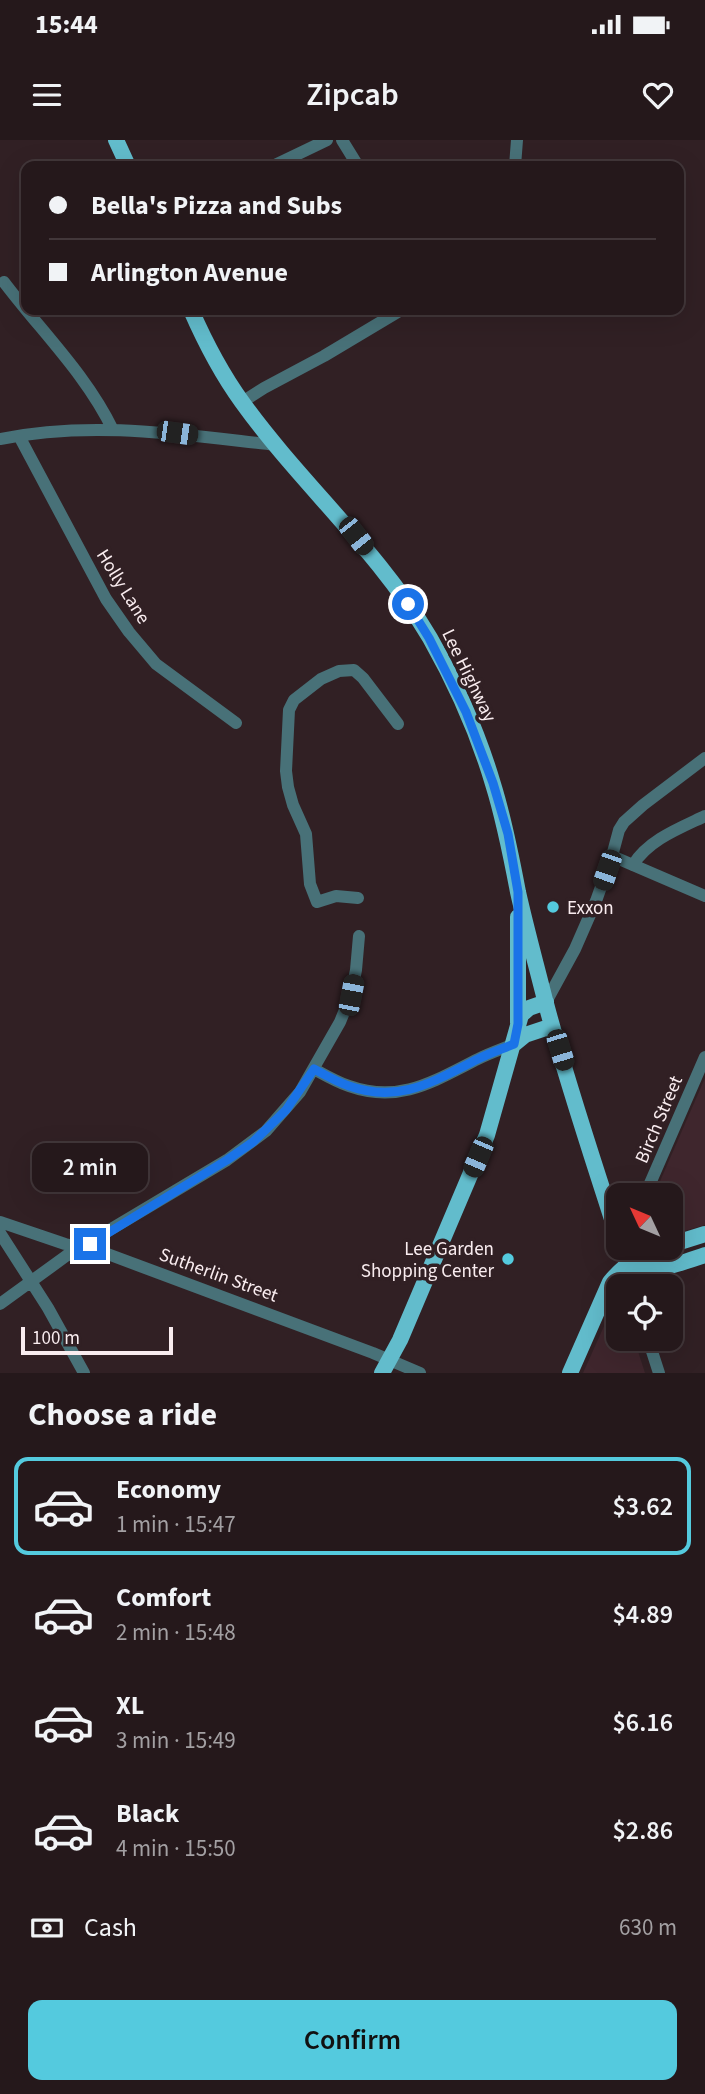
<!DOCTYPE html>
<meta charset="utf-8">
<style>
body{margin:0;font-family:"Source Sans 3",sans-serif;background:#2d2124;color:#f1f3f6;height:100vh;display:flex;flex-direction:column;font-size:26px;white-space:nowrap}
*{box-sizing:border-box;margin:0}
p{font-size:23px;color:#a3a0a3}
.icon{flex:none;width:38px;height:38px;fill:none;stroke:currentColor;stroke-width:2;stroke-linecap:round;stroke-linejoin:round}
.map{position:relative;height:1233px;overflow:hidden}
.details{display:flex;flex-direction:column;background:#25181b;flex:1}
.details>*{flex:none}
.guide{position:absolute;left:21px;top:21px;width:663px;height:154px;border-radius:14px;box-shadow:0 7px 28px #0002,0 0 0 2px #42373a;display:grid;align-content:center;height:154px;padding:0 28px;background:#25181b}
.needle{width:46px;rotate:314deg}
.fabs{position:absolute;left:606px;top:1043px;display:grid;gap:14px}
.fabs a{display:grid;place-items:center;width:77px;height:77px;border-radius:14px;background:#25181b;box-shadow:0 7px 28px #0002,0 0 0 2px #42373a;font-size:35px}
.scale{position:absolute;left:21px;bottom:18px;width:152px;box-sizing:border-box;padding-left:7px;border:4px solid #f9ecef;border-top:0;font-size:19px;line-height:24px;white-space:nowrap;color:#f9ecef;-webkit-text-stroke:5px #312024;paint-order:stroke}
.end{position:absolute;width:32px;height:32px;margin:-16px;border:9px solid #1a73e8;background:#fff;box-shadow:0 0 0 4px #fff}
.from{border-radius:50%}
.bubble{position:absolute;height:49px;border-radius:14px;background:#25181b;box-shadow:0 7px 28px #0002,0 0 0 2px #42373a;font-size:23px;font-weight:600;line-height:49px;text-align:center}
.car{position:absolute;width:21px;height:42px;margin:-21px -10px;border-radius:9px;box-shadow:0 0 5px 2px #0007;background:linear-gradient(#222 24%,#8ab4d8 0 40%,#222 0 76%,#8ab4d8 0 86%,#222 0)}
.guide b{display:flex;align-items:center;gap:24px;height:66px;font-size:26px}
.guide b+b{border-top:2px solid #42373a}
.guide i{width:18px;height:18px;background:#f1f3f6}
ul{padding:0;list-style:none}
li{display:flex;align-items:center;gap:21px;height:98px;margin:0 14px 10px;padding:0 14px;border:4px solid transparent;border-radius:14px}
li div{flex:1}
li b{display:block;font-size:26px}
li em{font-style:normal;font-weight:600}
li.selected{border-color:#54cade}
li>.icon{width:63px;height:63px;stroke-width:1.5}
h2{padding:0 28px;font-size:32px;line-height:84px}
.pay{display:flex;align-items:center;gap:18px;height:77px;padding:0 28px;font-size:26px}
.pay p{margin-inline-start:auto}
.cta{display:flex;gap:14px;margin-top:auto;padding:14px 28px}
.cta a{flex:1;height:80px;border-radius:14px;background:#54cade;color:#111;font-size:28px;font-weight:600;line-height:80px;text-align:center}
.status{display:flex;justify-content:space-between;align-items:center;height:49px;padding:0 35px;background:#25181b;direction:ltr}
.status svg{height:19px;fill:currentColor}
header{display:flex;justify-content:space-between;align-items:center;height:91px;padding:0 28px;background:#25181b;font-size:32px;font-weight:600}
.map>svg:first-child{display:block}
</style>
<div class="status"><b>15:44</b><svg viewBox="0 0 49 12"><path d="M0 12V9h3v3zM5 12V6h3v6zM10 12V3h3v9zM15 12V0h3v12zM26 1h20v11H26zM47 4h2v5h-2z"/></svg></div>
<header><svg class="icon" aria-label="menu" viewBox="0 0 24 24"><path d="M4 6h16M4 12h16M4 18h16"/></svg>Zipcab<svg class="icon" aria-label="heart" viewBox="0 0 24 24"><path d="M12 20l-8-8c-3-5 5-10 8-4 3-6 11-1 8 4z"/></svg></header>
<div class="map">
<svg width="705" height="1233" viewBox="0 0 705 1233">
<rect width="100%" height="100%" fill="#312024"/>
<path fill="#3f262d" d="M705,938V1085L670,1095V1055H654Z
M618,1155V1199H634L645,1233H583Z"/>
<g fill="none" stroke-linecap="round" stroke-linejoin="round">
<path stroke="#487178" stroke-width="12" d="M342,0L358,26
M273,26L327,0
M515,26L517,0
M4,142C41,191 86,234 113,290
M242,262L264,248L324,216L401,170
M19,296L106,459L129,492L156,524L236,583
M0,299C92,280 184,295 276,305
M612,716L705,756
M633,725C648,700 680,688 705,676
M358,758L336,756L317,762L310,744L306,694L293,665L288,647L286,631L289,570L294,560L321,539L339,531L354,530L363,538L398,584
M546,862L575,809L596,761L612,716L619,690L624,682L643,665L705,618
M314,929C325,935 337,942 349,946C400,964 434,941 478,919C490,913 502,909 514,904
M645,1055L705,917
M0,1082L65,1104L105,1113L373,1213L420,1233
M0,1093L48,1168L84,1233
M626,1108V1126L632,1146
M0,1164L66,1116L227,1020L266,991L300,952L340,882L351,855L356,830L359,796
M648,1199L659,1233"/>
<path stroke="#62bccc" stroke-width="16" d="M116,0L128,26
M191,170C205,202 221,233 242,262C301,344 378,410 430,498C456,544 478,593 493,644C504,679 511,715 518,752C526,788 536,824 545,860C566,940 593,1019 618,1098
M518,883V777
M514,904L525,895L552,886
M670,1105L705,1094
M626,1126C662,1131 672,1126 705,1115
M382,1233L400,1200L487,995L521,875L529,868L546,862
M570,1233L610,1142C624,1125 641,1114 661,1108"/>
</g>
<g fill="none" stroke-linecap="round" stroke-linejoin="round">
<path stroke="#1a73e8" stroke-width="9" d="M90,1104L227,1020L253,1002L286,970L314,929C325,935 337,942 349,946C400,964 434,941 478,919C490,913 502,909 514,904L518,884V752L508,694L493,643L466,572L429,498L408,464"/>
</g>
<g fill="#54cade" stroke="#312024" stroke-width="2.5">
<circle cx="553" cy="767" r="7"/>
<circle cx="508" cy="1119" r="7"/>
</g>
<g text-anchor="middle" stroke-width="7" stroke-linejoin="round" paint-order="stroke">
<g font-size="19" fill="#f9ecef" stroke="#312024">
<text transform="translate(124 446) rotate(58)" y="7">Holly Lane</text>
<text transform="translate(470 535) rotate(64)" y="7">Lee Highway</text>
<text transform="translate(658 979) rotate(-67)" y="7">Birch Street</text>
<text transform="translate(219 1134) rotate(20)" y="7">Sutherlin Street</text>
</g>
<g font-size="19" fill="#f9ecef" stroke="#312024" text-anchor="start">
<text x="567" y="774">Exxon</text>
<text x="494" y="1115" text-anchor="end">Lee Garden<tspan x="494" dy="22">Shopping Center</tspan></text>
</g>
</g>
</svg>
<div class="fabs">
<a><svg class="needle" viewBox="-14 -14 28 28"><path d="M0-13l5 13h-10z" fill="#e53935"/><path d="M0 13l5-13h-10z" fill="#a3a0a3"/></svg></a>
<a><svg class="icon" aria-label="locate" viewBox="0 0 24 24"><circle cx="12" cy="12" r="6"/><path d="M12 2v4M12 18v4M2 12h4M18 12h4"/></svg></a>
</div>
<div class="scale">100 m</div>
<i class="end from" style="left:408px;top:464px"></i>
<i class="end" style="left:90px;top:1104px"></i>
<div class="bubble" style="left:32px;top:1003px;width:116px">2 min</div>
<i class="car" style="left:177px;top:293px;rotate:98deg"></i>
<i class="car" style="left:356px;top:396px;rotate:142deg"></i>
<i class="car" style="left:607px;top:730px;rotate:199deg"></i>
<i class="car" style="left:351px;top:855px;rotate:11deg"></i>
<i class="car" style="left:560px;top:910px;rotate:163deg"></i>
<i class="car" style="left:478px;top:1017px;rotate:203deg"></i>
<div class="guide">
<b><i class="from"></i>Bella's Pizza and Subs</b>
<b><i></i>Arlington Avenue</b>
</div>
</div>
<section class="details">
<h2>Choose a ride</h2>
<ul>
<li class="selected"><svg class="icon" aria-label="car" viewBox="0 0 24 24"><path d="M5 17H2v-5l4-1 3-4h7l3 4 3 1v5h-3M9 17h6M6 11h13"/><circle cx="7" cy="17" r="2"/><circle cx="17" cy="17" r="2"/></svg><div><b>Economy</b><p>1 min · 15:47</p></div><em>$3.62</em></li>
<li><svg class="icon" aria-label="car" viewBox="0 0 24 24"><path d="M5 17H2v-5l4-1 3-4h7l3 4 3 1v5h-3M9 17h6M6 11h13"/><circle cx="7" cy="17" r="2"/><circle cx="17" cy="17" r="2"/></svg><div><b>Comfort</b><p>2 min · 15:48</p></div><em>$4.89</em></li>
<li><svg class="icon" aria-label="car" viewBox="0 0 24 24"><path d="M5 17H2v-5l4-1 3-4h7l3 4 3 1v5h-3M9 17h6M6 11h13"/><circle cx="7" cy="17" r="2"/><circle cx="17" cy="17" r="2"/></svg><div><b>XL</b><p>3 min · 15:49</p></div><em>$6.16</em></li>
<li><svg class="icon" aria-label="car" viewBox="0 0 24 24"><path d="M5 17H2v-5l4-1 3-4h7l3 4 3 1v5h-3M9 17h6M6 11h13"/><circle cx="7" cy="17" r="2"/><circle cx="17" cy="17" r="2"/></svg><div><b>Black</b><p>4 min · 15:50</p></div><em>$2.86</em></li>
</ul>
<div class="pay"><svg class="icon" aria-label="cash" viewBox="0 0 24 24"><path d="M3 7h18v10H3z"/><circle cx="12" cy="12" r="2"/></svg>Cash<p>630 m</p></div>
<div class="cta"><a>Confirm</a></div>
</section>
